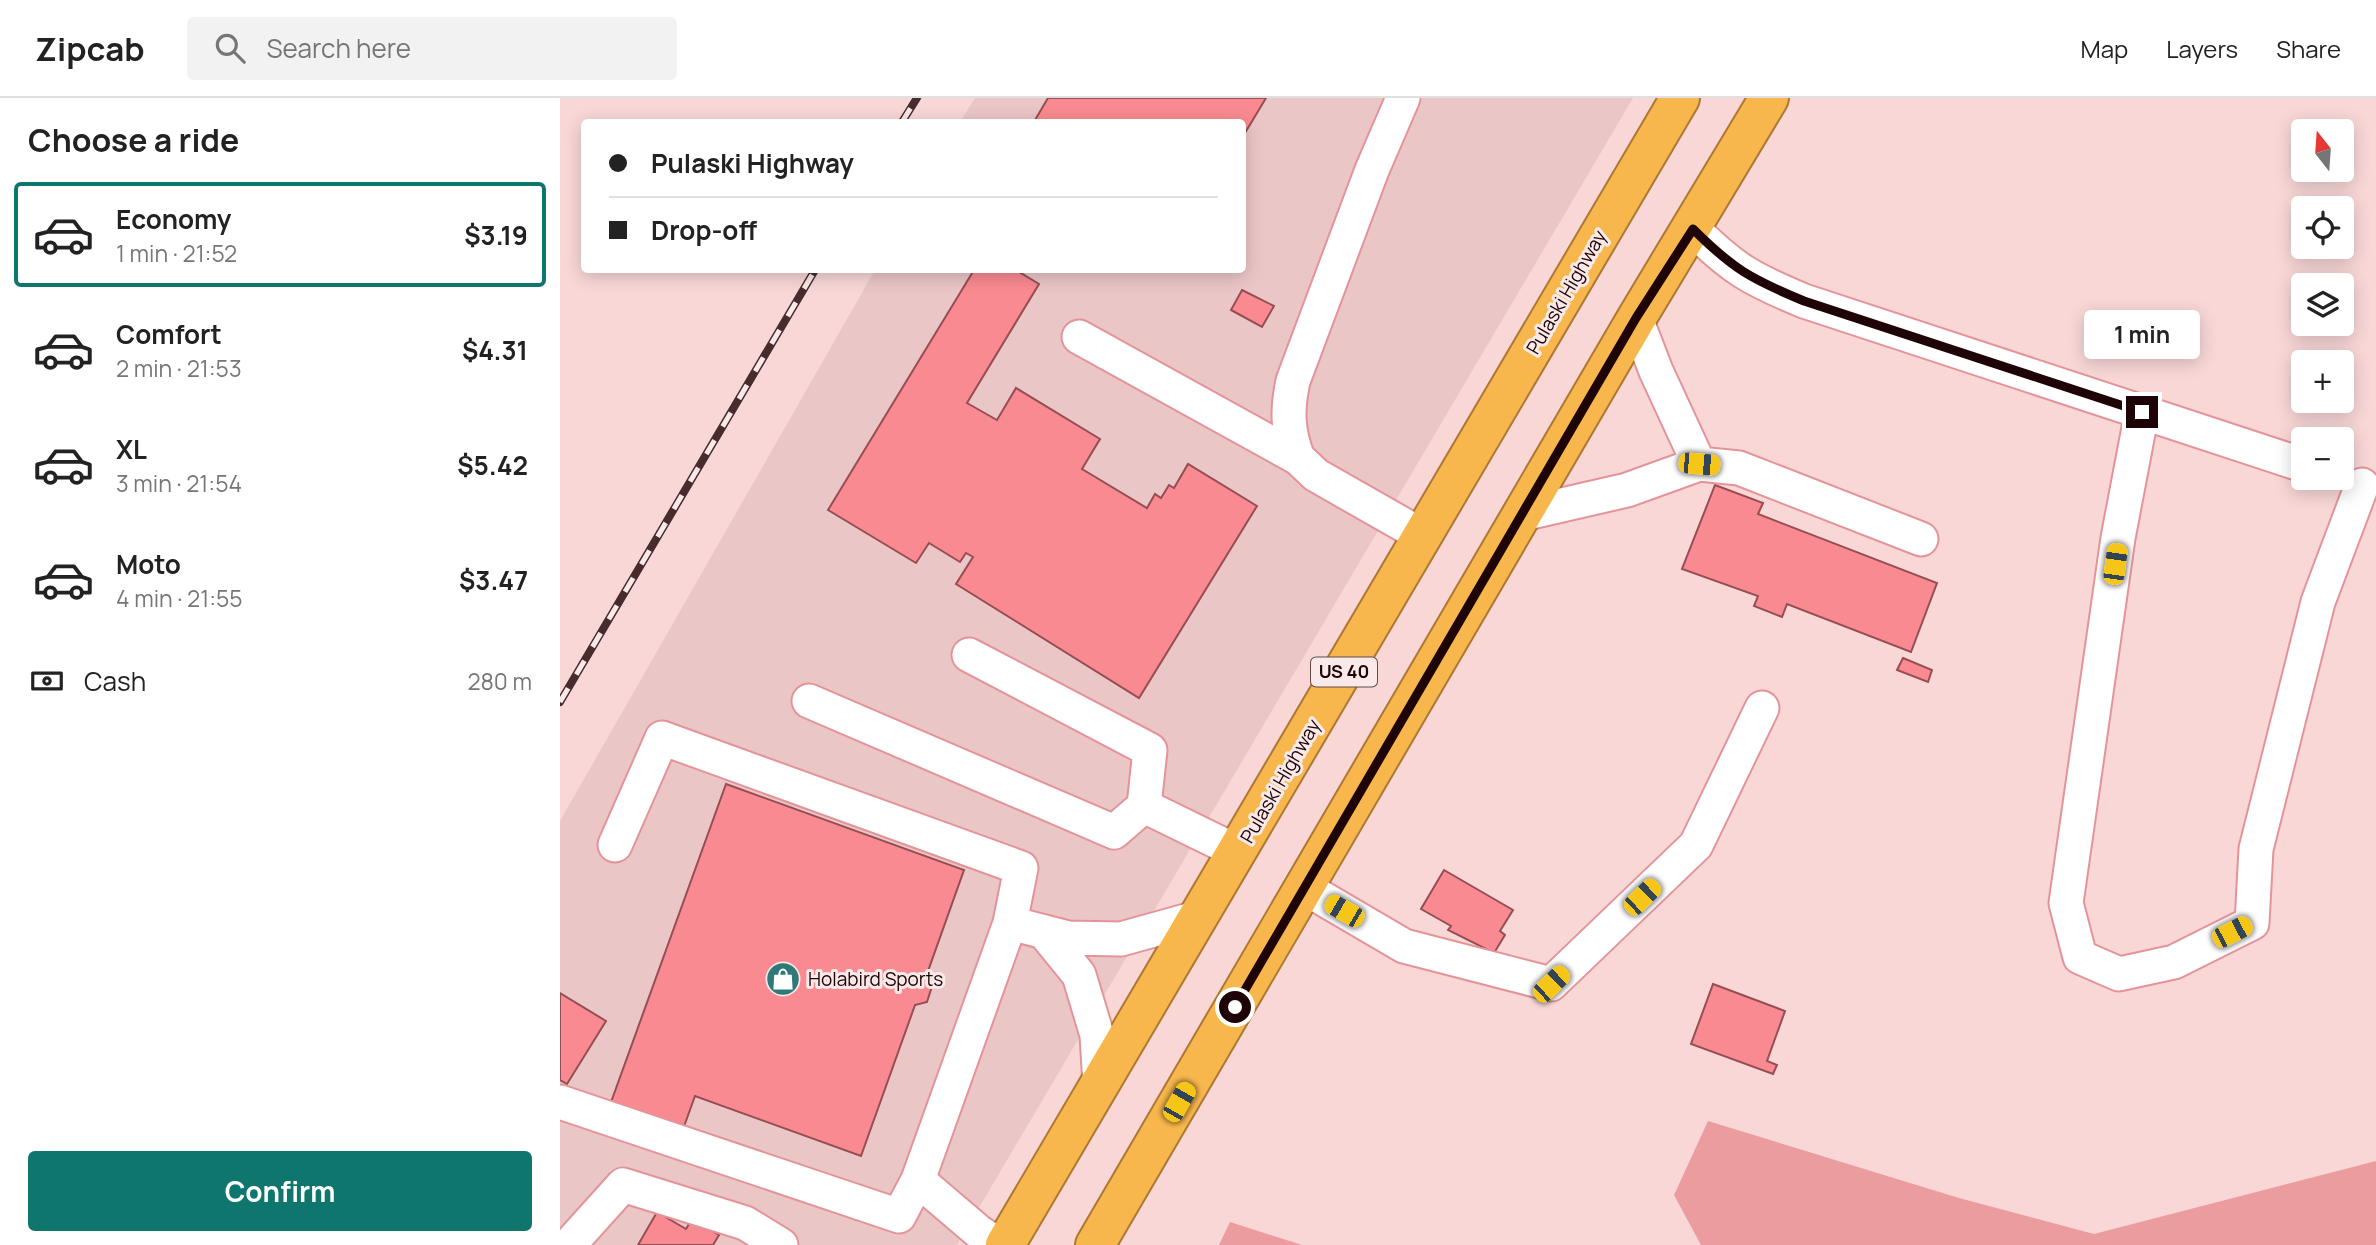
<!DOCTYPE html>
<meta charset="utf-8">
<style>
body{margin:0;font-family:Manrope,sans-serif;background:#f2f2f2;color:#222;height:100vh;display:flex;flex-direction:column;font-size:26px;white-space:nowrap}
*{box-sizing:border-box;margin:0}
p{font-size:23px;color:#767676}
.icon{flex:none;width:38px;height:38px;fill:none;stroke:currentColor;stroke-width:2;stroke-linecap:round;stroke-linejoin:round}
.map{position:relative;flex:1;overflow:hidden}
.drawer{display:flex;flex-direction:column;background:#fff;width:560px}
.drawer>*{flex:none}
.banner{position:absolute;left:21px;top:21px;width:665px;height:154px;border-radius:7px;box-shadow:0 4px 18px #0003;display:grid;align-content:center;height:154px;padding:0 28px;background:#fff}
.needle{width:46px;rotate:343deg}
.tools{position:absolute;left:1731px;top:21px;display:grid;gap:14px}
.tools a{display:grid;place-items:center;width:63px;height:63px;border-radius:7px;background:#fff;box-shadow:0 4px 18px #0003;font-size:35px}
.end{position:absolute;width:32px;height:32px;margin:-16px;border:9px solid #1f0407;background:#fff;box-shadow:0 0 0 4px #fff}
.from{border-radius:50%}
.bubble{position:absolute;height:49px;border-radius:7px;background:#fff;box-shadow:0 4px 18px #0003;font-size:23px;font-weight:700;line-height:49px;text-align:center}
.car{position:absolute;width:21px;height:42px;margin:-21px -10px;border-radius:9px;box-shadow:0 0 5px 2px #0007;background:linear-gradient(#f5c518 24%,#345 0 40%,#f5c518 0 76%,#345 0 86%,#f5c518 0)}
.banner b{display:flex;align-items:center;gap:24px;height:66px;font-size:26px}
.banner b+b{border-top:2px solid #e0e0e0}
.banner i{width:18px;height:18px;background:#222}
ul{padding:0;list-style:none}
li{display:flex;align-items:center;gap:21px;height:105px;margin:0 14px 10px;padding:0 14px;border:4px solid transparent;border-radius:7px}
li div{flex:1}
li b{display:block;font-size:26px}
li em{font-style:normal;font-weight:700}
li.on{border-color:#0f766e}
li>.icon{width:63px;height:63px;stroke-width:1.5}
h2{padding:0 28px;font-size:32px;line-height:84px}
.pay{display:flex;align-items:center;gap:18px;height:77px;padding:0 28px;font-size:26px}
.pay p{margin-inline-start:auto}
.primary-button{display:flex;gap:14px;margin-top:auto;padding:14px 28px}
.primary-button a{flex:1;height:80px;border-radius:7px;background:#0f766e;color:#fff;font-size:28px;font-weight:700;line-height:80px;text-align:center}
header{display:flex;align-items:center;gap:42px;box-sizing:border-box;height:98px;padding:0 35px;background:#fff;border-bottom:2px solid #e0e0e0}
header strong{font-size:33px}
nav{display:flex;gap:38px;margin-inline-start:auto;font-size:24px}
.search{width:490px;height:63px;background:#f2f2f2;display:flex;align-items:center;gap:18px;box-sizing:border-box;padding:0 24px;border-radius:7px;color:#767676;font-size:26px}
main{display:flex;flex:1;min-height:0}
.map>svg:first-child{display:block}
</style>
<header>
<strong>Zipcab</strong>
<div class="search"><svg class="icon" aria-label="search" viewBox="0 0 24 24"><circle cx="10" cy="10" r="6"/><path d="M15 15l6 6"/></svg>Search here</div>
<nav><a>Map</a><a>Layers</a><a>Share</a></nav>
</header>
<main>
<section class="drawer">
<h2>Choose a ride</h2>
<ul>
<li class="on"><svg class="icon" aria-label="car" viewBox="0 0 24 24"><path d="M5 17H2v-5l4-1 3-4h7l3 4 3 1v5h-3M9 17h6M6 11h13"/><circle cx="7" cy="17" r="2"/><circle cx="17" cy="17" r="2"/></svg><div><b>Economy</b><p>1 min · 21:52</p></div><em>$3.19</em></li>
<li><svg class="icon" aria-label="car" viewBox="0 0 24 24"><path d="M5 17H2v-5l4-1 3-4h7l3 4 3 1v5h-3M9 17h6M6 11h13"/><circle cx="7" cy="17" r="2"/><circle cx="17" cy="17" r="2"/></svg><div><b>Comfort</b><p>2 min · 21:53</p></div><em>$4.31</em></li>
<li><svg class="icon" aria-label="car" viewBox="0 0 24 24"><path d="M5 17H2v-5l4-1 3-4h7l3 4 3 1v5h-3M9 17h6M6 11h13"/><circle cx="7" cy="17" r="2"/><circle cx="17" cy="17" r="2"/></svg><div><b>XL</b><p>3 min · 21:54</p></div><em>$5.42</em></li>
<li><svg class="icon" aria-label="car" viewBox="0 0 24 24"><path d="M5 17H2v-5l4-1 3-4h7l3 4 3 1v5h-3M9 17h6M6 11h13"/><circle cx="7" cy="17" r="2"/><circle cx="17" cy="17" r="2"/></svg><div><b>Moto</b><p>4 min · 21:55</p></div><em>$3.47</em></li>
</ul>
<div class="pay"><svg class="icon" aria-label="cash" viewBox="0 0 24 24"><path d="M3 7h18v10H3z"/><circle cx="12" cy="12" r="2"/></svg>Cash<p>280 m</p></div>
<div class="primary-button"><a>Confirm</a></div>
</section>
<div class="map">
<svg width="1816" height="1147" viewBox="0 0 1816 1147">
<rect width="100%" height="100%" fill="#f9d7d7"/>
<path fill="#ebc6c7" d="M415,0H1073L397,1147H0V723L315,172H682V24H400Z"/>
<path fill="#eb9c9f" d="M1148,1023L1399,1100L1534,1136L1816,1063V1147H1141L1114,1097Z
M670,1124L742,1147H659Z"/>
<path fill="#fa8a91" stroke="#964e53" stroke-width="2" d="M488,0H706L682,40V24H479L475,22Z
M414,172H456L479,186L407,305L437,322L456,290L540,341L522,371L587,410L595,396L601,400L609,387L614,390L628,366L697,408L579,600L396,486L413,459L406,455L400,464L369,445L356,465L268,412Z
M682,192L714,208L702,229L671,212Z
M1155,387L1203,405L1198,416L1377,485L1351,554L1227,506L1222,519L1194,508L1198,498L1122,471Z
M1343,560L1372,572L1368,584L1337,572Z
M166,686L404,772L367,876L374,882L367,904L355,907L301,1058L135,998L122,1034L50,1007Z
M884,772L953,812L940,833L945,837L934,855L888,832L891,828L861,811Z
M1153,886L1225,913L1207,963L1217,967L1213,976L1131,946Z
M0,895L46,923L7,986L0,982Z
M97,1114L126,1131L132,1121L159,1137L153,1147H78Z"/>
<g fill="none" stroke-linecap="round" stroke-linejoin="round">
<g stroke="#e49498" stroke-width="37">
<path id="minor" d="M1133,131C1173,171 1191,181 1244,203L1743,367
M519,239L738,360L756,377L863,438
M1582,314L1558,440L1506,805L1520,859L1559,876L1614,864L1692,825L1696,751L1758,504L1802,387
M738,360C727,332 727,311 733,283L812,72L843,0
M1139,366L1179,370L1361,441
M963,416L1067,392L1139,366L1096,273L1076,221
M409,557L590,652L584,708
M249,603L554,734L584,708L678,754
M55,747L102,640L461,770L450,825
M745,790L844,848L991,886L1136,747L1202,610
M484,834L519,877L537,937L540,988
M0,1004L339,1118L358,1082
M9,1147L63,1087L185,1125L221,1147
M439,1147L419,1134L358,1082L450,825L508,840L561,841L640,819"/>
</g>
<g stroke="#ac7834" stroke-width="42">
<path id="highway" d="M445,1147L1120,0
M535,1147L1076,221L1209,0"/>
</g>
<use href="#minor" stroke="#fff" stroke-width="33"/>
<use href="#highway" stroke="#f8b74c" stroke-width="38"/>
<g stroke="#472b2d" stroke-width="8">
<path id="rail" d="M342,24L357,0
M0,604L255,172"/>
</g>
<use href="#rail" stroke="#fae9e9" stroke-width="5" stroke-dasharray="16" stroke-linecap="butt"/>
</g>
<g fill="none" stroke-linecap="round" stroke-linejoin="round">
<path stroke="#1f0407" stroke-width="9" d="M675,909L1076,220L1133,131C1173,171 1191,181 1244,203L1582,314"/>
</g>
<defs>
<g id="shop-disc" transform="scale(1.75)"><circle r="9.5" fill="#2f797a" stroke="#fae9e9"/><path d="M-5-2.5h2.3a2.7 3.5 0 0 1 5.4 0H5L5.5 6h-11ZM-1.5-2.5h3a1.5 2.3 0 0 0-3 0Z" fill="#fff"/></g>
</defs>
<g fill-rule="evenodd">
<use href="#shop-disc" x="223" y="881"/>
</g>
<g text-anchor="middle" stroke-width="6" stroke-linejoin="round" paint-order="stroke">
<rect fill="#fae9e9" stroke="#61494b" stroke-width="2" x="751" y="559.5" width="66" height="29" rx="5"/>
<g font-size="18" font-weight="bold" fill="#1f0407">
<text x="784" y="580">US 40</text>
</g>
<g font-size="19" fill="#1f0407" stroke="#fae9e9">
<text transform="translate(1006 194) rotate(-60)" y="7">Pulaski Highway</text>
<text transform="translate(720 683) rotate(-60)" y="7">Pulaski Highway</text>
</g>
<g font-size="19" fill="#1f0407" stroke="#fae9e9" text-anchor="start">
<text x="248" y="888">Holabird Sports</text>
</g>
</g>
</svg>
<div class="tools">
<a><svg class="needle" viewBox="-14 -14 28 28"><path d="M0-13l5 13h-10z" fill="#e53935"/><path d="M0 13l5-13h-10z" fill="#767676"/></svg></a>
<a><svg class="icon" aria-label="locate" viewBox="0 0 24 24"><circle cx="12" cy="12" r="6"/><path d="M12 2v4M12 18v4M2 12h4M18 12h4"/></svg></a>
<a><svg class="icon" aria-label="layers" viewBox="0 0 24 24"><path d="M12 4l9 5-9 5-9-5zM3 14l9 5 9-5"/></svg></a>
<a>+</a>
<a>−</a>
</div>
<i class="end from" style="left:675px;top:909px"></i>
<i class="end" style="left:1582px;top:314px"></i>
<div class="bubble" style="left:1524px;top:212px;width:116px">1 min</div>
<i class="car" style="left:1139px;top:366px;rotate:95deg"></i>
<i class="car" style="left:1555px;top:466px;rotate:8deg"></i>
<i class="car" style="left:1082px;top:799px;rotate:46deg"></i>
<i class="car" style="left:784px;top:813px;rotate:300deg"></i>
<i class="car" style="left:1672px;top:834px;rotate:63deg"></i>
<i class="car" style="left:991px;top:886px;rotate:46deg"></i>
<i class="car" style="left:619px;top:1004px;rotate:30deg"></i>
<div class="banner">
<b><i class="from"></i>Pulaski Highway</b>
<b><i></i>Drop-off</b>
</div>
</div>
</main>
